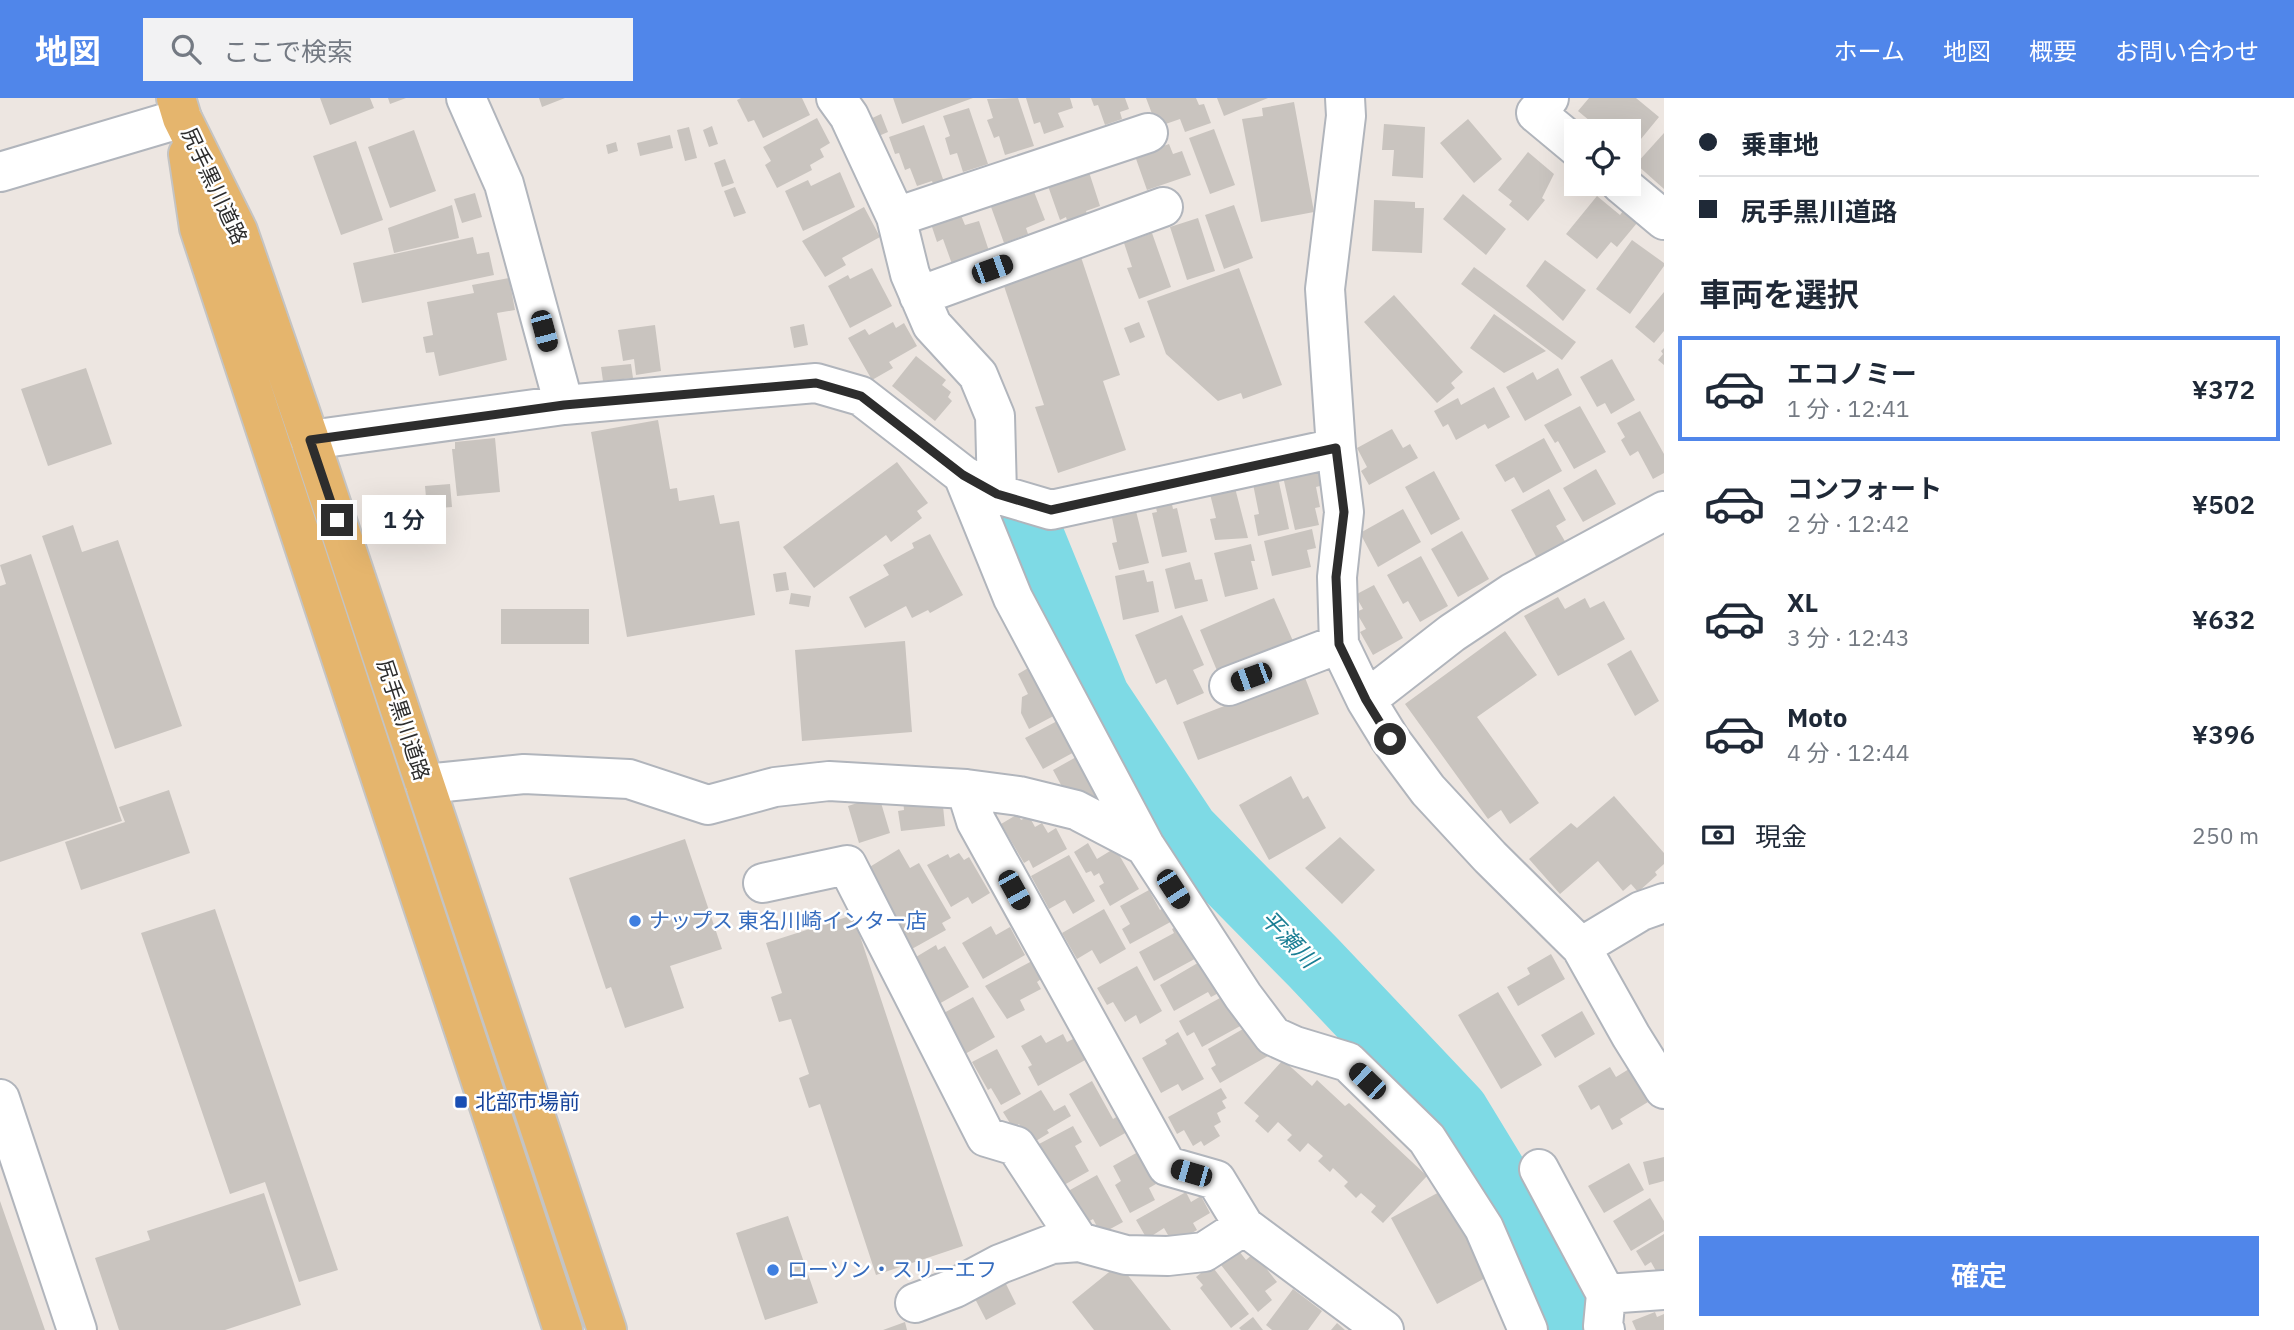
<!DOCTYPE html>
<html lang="ja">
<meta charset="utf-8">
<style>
body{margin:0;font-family:"IBM Plex Sans","Noto Sans JP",sans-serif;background:#f2f2f3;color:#1f2937;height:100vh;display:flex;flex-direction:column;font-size:26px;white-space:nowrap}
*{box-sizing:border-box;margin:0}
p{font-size:23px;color:#747a83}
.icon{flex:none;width:38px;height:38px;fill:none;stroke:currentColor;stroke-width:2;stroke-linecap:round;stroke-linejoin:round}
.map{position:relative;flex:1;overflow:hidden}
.side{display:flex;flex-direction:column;background:#fff;width:630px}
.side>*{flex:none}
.top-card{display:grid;align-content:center;height:154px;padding:0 35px;background:#fff}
.buttons{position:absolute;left:1564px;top:21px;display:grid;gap:14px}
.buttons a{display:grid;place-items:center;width:77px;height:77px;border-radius:0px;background:#fff;box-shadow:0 7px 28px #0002;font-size:35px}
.end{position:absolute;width:32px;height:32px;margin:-16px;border:9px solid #2d2d2d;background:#fff;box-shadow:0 0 0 4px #fff}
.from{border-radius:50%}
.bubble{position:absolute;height:49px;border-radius:0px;background:#fff;box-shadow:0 7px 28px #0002;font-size:23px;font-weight:600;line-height:49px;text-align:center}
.car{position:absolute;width:21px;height:42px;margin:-21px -10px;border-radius:9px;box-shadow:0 0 5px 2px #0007;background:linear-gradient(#222 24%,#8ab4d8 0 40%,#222 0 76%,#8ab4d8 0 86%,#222 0)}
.top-card b{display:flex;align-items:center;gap:24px;height:66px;font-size:26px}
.top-card b+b{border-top:2px solid #e0e1e3}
.top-card i{width:18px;height:18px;background:#1f2937}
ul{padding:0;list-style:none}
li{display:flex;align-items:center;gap:21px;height:105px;margin:0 14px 10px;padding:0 21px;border:4px solid transparent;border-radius:0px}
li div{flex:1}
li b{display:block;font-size:26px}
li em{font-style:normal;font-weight:600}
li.active{border-color:#5086ea}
li>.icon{width:63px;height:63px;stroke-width:1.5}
h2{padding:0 35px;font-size:32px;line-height:84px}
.pay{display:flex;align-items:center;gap:18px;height:77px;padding:0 35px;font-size:26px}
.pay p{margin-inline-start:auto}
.action{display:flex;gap:14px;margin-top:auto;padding:14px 35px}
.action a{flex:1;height:80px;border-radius:0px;background:#5086ea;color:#fff;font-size:28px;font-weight:600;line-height:80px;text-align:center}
header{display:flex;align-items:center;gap:42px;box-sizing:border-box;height:98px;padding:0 35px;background:#5086ea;color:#fff}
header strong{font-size:33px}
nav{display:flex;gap:38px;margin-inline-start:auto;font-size:24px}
.search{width:490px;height:63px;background:#f2f2f3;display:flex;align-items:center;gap:18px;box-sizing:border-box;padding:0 24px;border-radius:0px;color:#747a83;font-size:26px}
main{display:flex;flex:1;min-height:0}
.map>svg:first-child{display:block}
</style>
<header>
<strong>地図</strong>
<div class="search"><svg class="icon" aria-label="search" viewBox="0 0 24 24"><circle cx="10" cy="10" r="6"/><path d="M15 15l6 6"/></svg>ここで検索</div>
<nav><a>ホーム</a><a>地図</a><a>概要</a><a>お問い合わせ</a></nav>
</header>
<main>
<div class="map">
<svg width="1664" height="1232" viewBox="0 0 1664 1232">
<rect width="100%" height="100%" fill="#ede6e1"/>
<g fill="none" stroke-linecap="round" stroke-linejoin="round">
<path stroke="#7edae5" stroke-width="68" d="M1028,433L1096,600L1185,734L1314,865L1455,1014L1558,1183L1579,1232"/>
</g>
<path fill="#c9c4bf" d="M320,0H370L374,10L330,27Z
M388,0H406L390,6Z
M539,0H565L542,9Z
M741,0H802L810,17L763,40L754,22L748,24L737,2Z
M893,0H973L902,26Z
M1018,0L1034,48L1005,57L999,38L994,40L987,22L993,20L987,1Z
M1026,0H1070L1073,10L1058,15L1064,29L1044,36L1040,24L1034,26Z
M1091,0H1125L1129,11L1120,14L1122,21L1105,27L1098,7L1094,8Z
M1146,0H1196L1199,7L1204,6L1211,25L1185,34L1180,21L1157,29Z
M1217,0H1268L1224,18Z
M1589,0H1636L1659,19L1636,47L1629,42V33H1602L1578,13Z
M1294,4L1314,114L1261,124L1242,21L1263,18L1262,10Z
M969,10L988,66L963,74L957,55L950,57L945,40L950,38L943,18Z
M881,16L888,34L874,40L868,22Z
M817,20L830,45L820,51L824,59L810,67L812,72L777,90L765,67L771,63L763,49Z
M1468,21L1502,61L1474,85L1440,45Z
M1384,26L1425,29L1423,80L1392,78L1394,52H1382Z
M924,27L944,84L934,88L932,83L917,88L910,70L905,72L899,55L895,56L889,39Z
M712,28L718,46L709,49L703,32Z
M689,29L697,60L685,63L677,32Z
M1214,31L1235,87L1210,96L1189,40Z
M414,32L436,93L390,110L368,49Z
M1664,35V91L1636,66Z
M670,37L673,50L640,58L637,45Z
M356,43L383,122L341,137L313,58Z
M616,44L618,53L608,56L606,47Z
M1169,46L1173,56L1182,53L1191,77L1147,92L1135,58Z
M1528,54L1554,76L1542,100L1545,102L1528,123L1509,107L1512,103L1498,92Z
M725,61L734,85L722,89L714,65Z
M840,74L855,109L803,133L785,93L808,82L811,88Z
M1089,74L1100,108L1086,113L1088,119L1068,126L1066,119L1060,122L1048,88Z
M735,89L746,115L734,119L724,93Z
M1033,91L1045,122L1026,130L1028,136L1004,145L990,106Z
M475,95L482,119L462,125L454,101Z
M1463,96L1506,131L1486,157L1443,121Z
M1597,98L1620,117L1623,113L1637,125L1617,149L1611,144L1597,161L1566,136Z
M1374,102L1415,104V110H1424L1422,155L1372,153Z
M452,107L459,140L394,155L388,130Z
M1234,107L1253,160L1224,171L1205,117Z
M864,109L880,139L842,160L846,167L825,179L802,143Z
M960,115L965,127L979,123L989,153L952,166L943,141L937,144L931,126Z
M1198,120L1215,173L1187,182L1170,129Z
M1152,135L1171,189L1139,201L1127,170L1132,169L1124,145Z
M473,139L477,156L489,154L494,177L362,205L353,165Z
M1632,142L1664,165V168L1630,216L1596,191Z
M1081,159L1120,277L1103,283L1126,352L1058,375L1035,309L1044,307L1003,185Z
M1545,162L1586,192L1563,223L1526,188Z
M1474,169L1576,244L1562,262L1461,186Z
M872,170L892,208L850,230L828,188L848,177L850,181Z
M1239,170L1282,287L1243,301L1241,295L1218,303L1166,256L1147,203Z
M509,180L515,212L497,215L507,262L439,278L434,254L426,255L423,239L433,237L427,204L474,195L472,187Z
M1664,194V233L1654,245L1635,229Z
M1394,197L1463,274L1451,285L1455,290L1437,305L1364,224Z
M1494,216L1546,253L1504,275L1470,250Z
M893,224L896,230L904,225L917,248L889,264L893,270L872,282L848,240L865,231L869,237Z
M1139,224L1145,239L1130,245L1124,230Z
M804,226L808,247L794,250L790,229Z
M655,227L661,273L636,277L634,261L623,263L618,232Z
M1664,250V267L1658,262L1663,256L1661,253Z
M916,258L946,282L942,287L951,294L948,299L952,303L935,323L892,288Z
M1612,261L1635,302L1611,316L1605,305L1597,309L1580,279Z
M631,266L633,280L603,283L601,269Z
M86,270L112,346L48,368L21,291Z
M1558,270L1572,297L1525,323L1506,289L1533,274L1537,282Z
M1494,289L1510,319L1488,331L1485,326L1456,342L1448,326L1443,329L1434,313L1458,300L1461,307Z
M1580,308L1606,354L1574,371L1558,343L1555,345L1544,327Z
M1640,313L1664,356V375L1653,381L1638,353L1630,358L1621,342L1625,339L1617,325Z
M658,322L670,391L677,390L679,403L714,397L720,426L739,423L755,517L627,539L591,334Z
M1392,331L1403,350L1410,346L1418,360L1369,387L1361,373L1367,369L1357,350Z
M495,340L500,394L457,398L452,351H455V344Z
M1544,340L1562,373L1523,395L1514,379L1505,384L1495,367Z
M897,364L928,405L917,413L922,420L891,444L886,437L814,490L783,449Z
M1320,366L1324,387L1316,389L1320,409L1315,410L1319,427L1295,432L1282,374Z
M1596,371L1616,406L1583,424L1563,390Z
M1434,373L1460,421L1431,437L1405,389Z
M1277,375L1289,431L1258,438L1254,417L1259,416L1252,381Z
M450,386L452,409L427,411L425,388Z
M1234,386L1248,440L1215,442L1210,421L1216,420L1209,392Z
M1549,391L1566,422L1556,428L1566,445L1539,464L1511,412Z
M1171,402L1173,411L1177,410L1187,454L1162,459L1152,415L1157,414L1155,405Z
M1135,409L1149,465L1119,472L1112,445L1117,444L1111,415Z
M1403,411L1421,444L1378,469L1360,435Z
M73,427L82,454L118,442L182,628L115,651L42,438Z
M1312,431L1316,450L1307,452L1311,469L1272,478L1264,443Z
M1462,433L1489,481L1458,499L1431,451Z
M930,436L963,497L930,515L928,512L912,520L906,508L865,530L849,499L889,477L883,467L914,450L912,445Z
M1251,446L1255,463H1251L1258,491L1225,499L1214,455Z
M31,456L122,723L0,764V488L6,486L0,467Z
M1421,458L1448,508L1420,524L1408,503L1403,506L1387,477Z
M1190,464L1195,482L1202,481L1208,503L1175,511L1165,471Z
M1144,472L1147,484L1153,483L1159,514L1123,522L1115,478Z
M786,474L789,492L776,494L773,476Z
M1374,487L1403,540L1373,557L1360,534L1366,531L1356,514L1363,511L1355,497Z
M791,495L811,498L809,509L789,506Z
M1558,499L1565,511L1585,500L1590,510L1604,503L1625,541L1558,578L1524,518Z
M1274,500L1293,543L1218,575L1200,532Z
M501,511H589V546H501Z
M1182,517L1204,567L1193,572L1204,595L1177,607L1166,581L1156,586L1135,537Z
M1505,533L1537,577L1477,619L1539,705L1510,726L1501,712L1488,721L1405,606Z
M905,543L912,634L802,643L795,552Z
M1631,552L1659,603L1635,618L1607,566Z
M1035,566L1061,614L1029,631L1021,615L1022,599L1028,596L1018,576Z
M1304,577L1319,616L1198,662L1183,624Z
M1061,621L1078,652L1043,671L1025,640Z
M1078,658L1105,708L1067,698L1053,672Z
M1291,678L1303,701L1308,698L1326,730L1269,762L1239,707Z
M169,692L190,755L81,792L65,744L125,724L119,709Z
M879,698L890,735L859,745L848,708Z
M1614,698L1664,755V766L1655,774L1657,777L1638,794L1631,786L1623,793L1598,763L1560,796L1529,761L1571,725L1577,730Z
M931,699L932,710L943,708L945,728L901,733L898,713L904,712L903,702Z
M1018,716L1021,722L1029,718L1035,729L1042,725L1048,735L1056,730L1067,751L1033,770L1029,762L1024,765L1001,726Z
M1340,739L1375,772L1342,806L1305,770Z
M685,741L722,851L670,868L684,910L625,930L611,889L606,891L569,780Z
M1088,745L1097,761L1115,750L1139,791L1110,808L1099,788L1104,785L1099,775L1094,778L1091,773L1086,775L1074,754Z
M899,751L910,770L919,765L951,820L942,825L946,832L910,852L868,770Z
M959,755L964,762L969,759L990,795L972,806L968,799L951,809L927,767L948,756L950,760Z
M1069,757L1095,803L1073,816L1065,802L1049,811L1031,778Z
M1149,792L1160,812L1168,807L1176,821L1130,846L1122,831L1130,826L1120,808Z
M215,811L338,1172L299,1184L265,1084L230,1096L141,835Z
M1104,811L1126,851L1100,866L1092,852L1077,861L1062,835Z
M853,817L963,1148L876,1177L820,1006L809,1010L799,980L809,976L791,921L779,924L771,899L782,895L766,845Z
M1184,824L1202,857L1154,883L1139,854L1174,835L1172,831Z
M991,828L996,837L1010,829L1025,857L983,881L962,845Z
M936,847L938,852L945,848L969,889L937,907L911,862Z
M1551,856L1565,881L1518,908L1507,889L1530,876L1527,870Z
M1208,859L1226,891L1211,899L1208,894L1174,913L1160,887Z
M1032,863L1041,881L1037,884L1041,891L1020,902L1025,912L1007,921L985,888Z
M1137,868L1162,913L1140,926L1136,917L1125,924L1113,904L1107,907L1097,890Z
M1498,894L1542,967L1501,991L1458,917Z
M1227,896L1244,926L1202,949L1194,934L1187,938L1179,923Z
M973,899L995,939L965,956L942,916Z
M1582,913L1595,936L1555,960L1541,937Z
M1250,927L1268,958L1220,985L1211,970L1216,967L1208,951Z
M1178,934L1204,981L1182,993L1178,986L1161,995L1142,960L1167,946L1165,942Z
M1063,936L1067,944L1075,940L1087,961L1038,988L1028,969L1032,967L1021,948L1041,937L1046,945Z
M997,951L1021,996L1001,1007L991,990L988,992L972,964Z
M1283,962L1312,988L1317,982L1345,1008L1349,1005L1427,1078L1383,1125L1371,1114L1376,1108L1361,1095L1356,1100L1344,1088L1348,1084L1333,1070L1330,1074L1318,1063L1323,1058L1308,1045L1300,1054L1287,1042L1292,1037L1278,1024L1268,1035L1255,1023L1259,1018L1244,1005Z
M1610,969L1616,979L1629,971L1648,1004L1620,1021L1623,1026L1612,1032L1599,1007L1591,1012L1578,988Z
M1092,983L1113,1021L1118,1018L1127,1034L1100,1049L1069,996Z
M1221,990L1227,1000L1222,1003L1226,1010L1217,1015L1221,1024L1214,1028L1220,1038L1204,1048L1201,1043L1193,1048L1184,1032L1177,1036L1168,1019Z
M1041,992L1054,1013L1065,1007L1071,1018L1047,1032L1049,1035L1031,1046L1019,1026L1013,1030L1003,1014Z
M1073,1028L1082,1044L1075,1048L1089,1073L1064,1087L1056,1073L1050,1078L1039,1059L1045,1056L1039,1046Z
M1138,1054L1156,1086L1149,1090L1155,1102L1130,1115L1115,1087L1121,1083L1113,1068Z
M1664,1059V1083L1649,1087L1643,1064Z
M1629,1065L1644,1092L1604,1115L1588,1088Z
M1097,1077L1123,1124L1101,1136L1093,1121L1079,1129L1061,1097Z
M1443,1092L1489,1178L1437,1206L1391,1120Z
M1186,1094L1191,1104L1201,1098L1210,1115L1193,1125L1197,1132L1173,1146L1164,1130L1147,1141L1136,1122Z
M264,1095L301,1207L225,1232H119L95,1160L150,1142L147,1133Z
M1650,1100L1664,1123V1133L1631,1153L1613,1123Z
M0,1103L45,1232H0Z
M788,1118L818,1205L765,1222L736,1135Z
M1664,1136V1178L1660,1180L1651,1164L1645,1168L1636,1153Z
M1239,1153L1246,1162L1254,1155L1277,1184L1265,1193L1272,1202L1258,1214L1221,1167Z
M1119,1166L1171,1232H1094L1072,1204Z
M1211,1167L1249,1216L1231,1230L1200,1190L1203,1187L1196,1179Z
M1003,1180L1016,1206L986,1222L972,1195Z
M1293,1191L1322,1213L1308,1232H1272L1266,1227Z
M1655,1214L1657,1219L1664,1216V1232H1636L1632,1223Z
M1253,1219L1263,1232H1241L1239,1230Z
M905,1224L907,1232H883Z
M1337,1225L1345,1232H1331Z"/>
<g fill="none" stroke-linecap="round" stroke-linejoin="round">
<g stroke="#b1b5bc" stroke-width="42">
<path id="minor" d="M466,0L504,86L564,307
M836,0L849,18L896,119L910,176L932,227L978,277L995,318L997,396
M1345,0L1346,18L1325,191L1336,350L1344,414L1337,479L1339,546L1366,602L1390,641L1428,692L1490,759L1581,849L1631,938L1664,991
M1549,0L1536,15L1577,49
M0,74L182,20
M1621,86L1664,122
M896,119L1148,35
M919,198L1163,109
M310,342L564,307L816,285L861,298L963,377L997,396L1051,412L1336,350
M963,377L1013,500L1145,748L1243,898L1273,938L1295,948L1348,964L1427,1041L1484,1130L1528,1232
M1229,588L1339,546
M1366,602L1452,535L1512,495L1664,413
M425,686L524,676L629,681L708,707L775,689L829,683L966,691L1019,698L1076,712L1145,748
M966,691L976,723L1167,1068L1216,1082L1244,1128
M763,785L847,767L986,1039L1016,1048L1079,1144
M1581,849L1641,813L1664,805
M0,1001L77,1232
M1539,1071L1606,1196L1603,1228L1605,1232
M1606,1196L1664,1192
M915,1205L955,1190L1000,1166L1052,1146L1079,1144L1126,1157L1168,1158L1204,1154L1244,1128L1384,1232"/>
</g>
<g stroke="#c4c4c4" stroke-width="42">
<path id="major" d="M176,0L182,20L238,133L310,342L607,1232
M188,56L199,130L563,1232"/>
</g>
<use href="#minor" stroke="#fff" stroke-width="38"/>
<use href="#major" stroke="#e5b56d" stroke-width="38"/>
</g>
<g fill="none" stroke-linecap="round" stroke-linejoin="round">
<path stroke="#2d2d2d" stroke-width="9" d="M337,422L310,342L564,307L816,285L861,298L963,377L997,396L1051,412L1336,350L1344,414L1336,479L1339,546L1366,602L1390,641"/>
</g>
<g fill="#3f7fe0" stroke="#fff" stroke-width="2.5">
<circle cx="635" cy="823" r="7"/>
<circle cx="773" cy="1172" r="7"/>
</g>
<rect fill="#1a4fb4" stroke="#fff" stroke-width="2.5" x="454" y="997" width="14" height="14" rx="3.5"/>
<g text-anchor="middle" stroke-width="5" stroke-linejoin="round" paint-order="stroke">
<g font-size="21" fill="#2d2d2d" stroke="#fff">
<text transform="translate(214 88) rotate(65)" y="7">尻手黒川道路</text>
<text transform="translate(403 622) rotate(72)" y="7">尻手黒川道路</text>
</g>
<g font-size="21" fill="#366cbe" stroke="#fff" text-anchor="start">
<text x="649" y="830">ナップス 東名川崎インター店</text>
<text x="787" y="1179">ローソン・スリーエフ</text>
</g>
<g font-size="21" fill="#164399" stroke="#fff" text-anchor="start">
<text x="475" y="1011">北部市場前</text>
</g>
<g font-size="23" font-style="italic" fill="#1a7e94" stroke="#fff">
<text transform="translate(1289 841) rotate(46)" y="8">平瀬川</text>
</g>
</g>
</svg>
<div class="buttons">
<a><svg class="icon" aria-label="locate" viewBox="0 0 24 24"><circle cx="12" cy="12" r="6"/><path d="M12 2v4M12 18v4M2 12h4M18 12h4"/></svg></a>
</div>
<i class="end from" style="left:1390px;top:641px"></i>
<i class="end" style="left:337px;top:422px"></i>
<div class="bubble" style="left:362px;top:397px;width:84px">1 分</div>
<i class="car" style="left:992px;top:171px;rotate:70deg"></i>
<i class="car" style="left:544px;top:233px;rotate:165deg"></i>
<i class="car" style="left:1251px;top:579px;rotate:250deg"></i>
<i class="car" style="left:1173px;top:791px;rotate:147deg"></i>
<i class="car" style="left:1014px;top:792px;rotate:151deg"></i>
<i class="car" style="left:1367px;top:983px;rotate:314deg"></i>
<i class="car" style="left:1191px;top:1075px;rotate:286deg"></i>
</div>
<section class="side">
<div class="top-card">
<b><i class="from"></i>乗車地</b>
<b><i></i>尻手黒川道路</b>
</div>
<h2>車両を選択</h2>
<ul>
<li class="active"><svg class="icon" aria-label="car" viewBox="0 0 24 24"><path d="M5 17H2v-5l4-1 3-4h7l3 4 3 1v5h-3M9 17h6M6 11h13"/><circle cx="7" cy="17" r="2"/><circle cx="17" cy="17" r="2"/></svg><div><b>エコノミー</b><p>1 分 · 12:41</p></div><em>¥372</em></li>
<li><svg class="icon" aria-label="car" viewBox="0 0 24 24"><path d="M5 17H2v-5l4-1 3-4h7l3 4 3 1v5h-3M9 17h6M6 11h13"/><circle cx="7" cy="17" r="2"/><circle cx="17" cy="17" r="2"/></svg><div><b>コンフォート</b><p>2 分 · 12:42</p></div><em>¥502</em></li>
<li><svg class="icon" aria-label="car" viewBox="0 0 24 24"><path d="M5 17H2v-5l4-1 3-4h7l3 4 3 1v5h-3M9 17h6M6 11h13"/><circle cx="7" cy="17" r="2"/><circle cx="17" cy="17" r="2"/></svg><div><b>XL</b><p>3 分 · 12:43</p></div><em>¥632</em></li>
<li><svg class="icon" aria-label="car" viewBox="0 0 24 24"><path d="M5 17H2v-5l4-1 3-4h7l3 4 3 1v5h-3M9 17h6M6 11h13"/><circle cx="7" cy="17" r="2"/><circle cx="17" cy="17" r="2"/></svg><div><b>Moto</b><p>4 分 · 12:44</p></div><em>¥396</em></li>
</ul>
<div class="pay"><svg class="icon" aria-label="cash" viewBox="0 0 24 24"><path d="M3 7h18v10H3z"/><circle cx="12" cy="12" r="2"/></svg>現金<p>250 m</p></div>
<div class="action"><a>確定</a></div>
</section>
</main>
